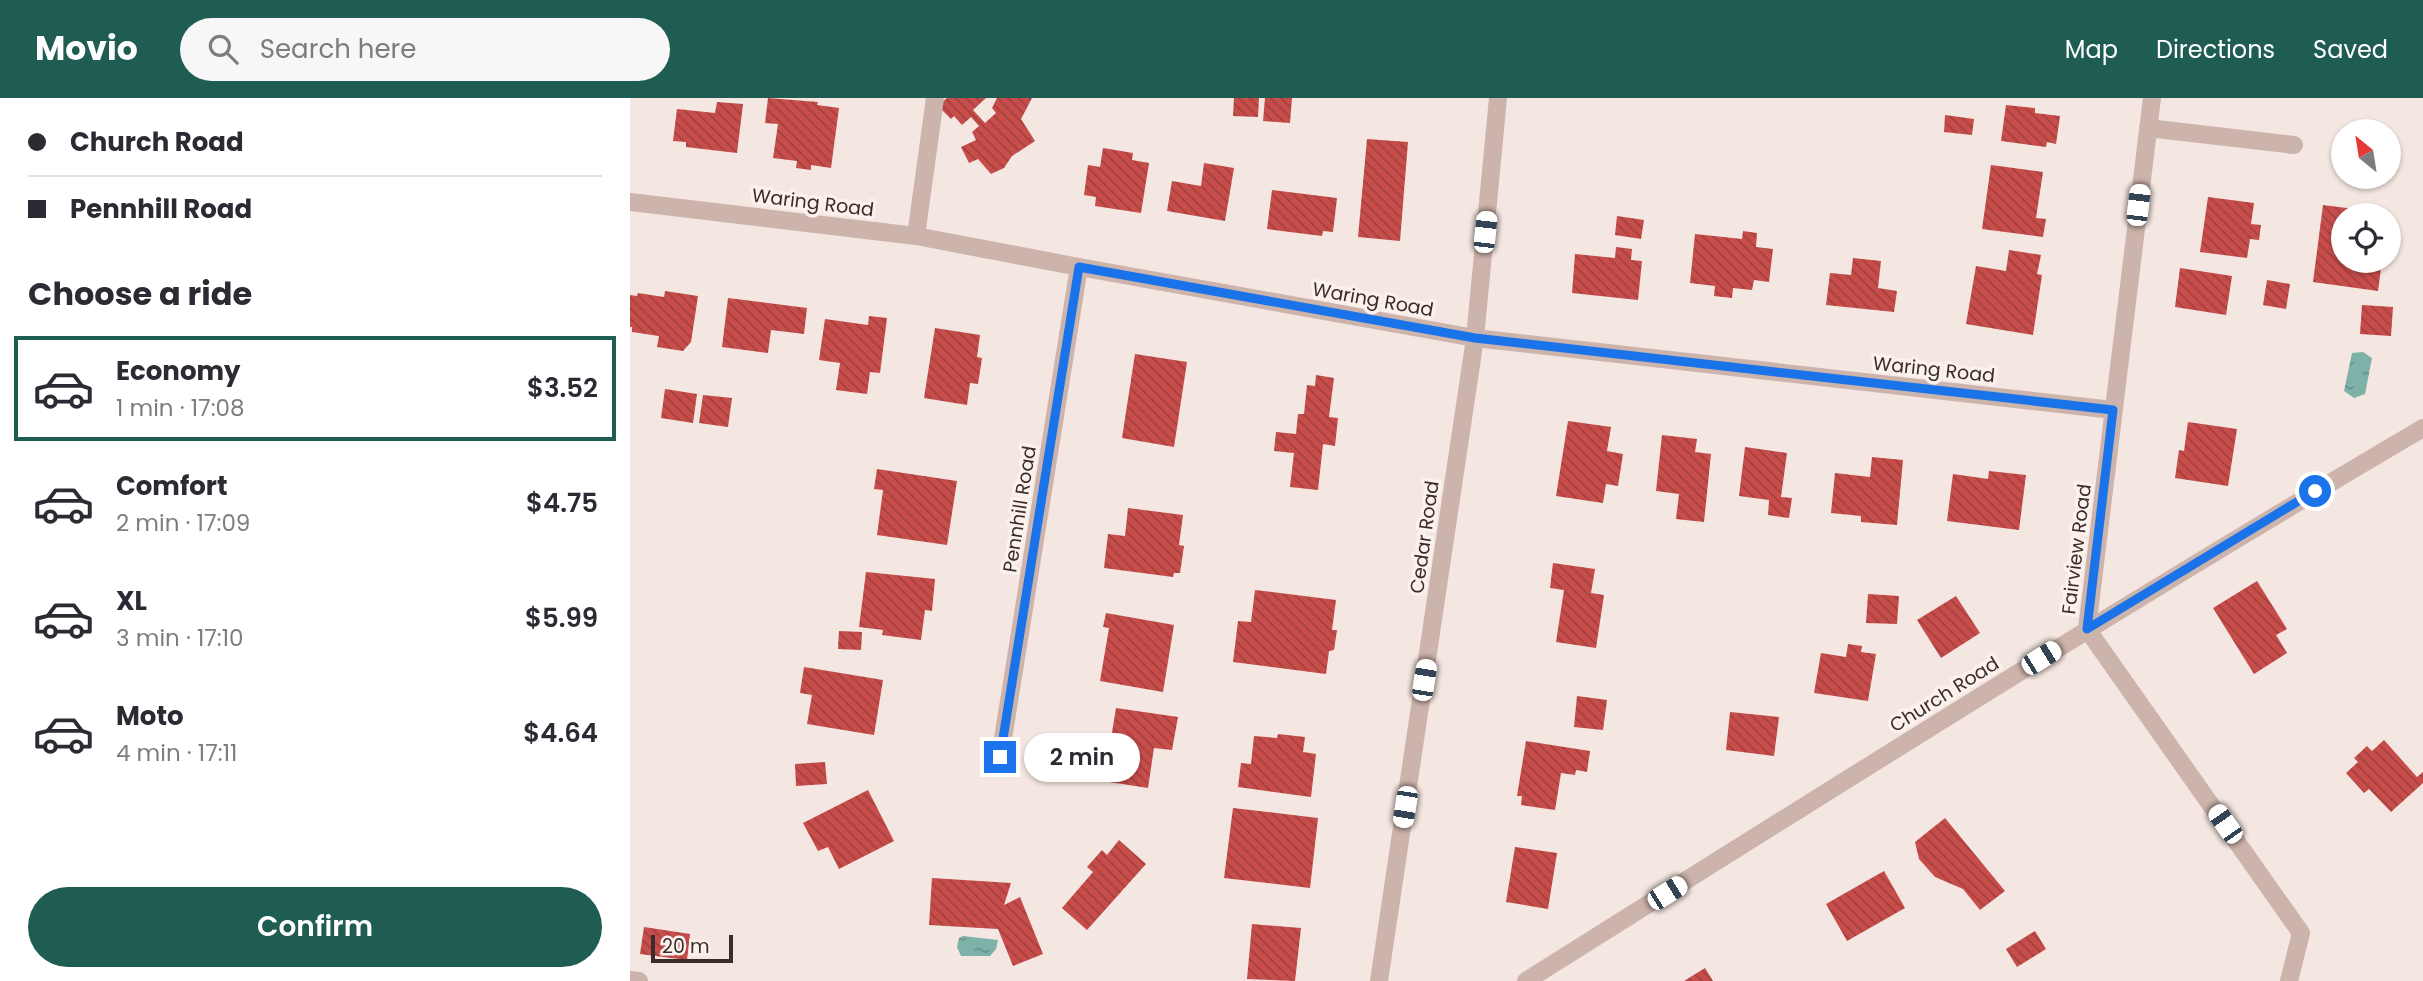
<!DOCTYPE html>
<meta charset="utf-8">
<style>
body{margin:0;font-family:Poppins,sans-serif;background:#f7f7f7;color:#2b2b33;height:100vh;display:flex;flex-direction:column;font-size:26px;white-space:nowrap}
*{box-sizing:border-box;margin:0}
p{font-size:23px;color:#7c7c81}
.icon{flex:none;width:38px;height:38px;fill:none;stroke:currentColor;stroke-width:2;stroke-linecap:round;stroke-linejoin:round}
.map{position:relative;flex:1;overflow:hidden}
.details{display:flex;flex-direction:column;background:#fff;width:630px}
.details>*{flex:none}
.guide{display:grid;align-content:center;height:154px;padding:0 28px;background:#fff}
.needle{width:46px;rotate:330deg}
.buttons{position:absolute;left:1701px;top:21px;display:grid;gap:14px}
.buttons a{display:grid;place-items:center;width:70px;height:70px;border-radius:50%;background:#fff;box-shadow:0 2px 5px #0004;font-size:35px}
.scale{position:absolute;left:21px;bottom:18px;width:82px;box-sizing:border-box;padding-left:7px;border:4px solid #3a2c2b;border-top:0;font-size:19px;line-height:24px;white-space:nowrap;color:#3a2c2b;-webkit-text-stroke:5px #fbf1ed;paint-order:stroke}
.end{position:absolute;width:32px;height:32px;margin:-16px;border:9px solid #1a73e8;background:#fff;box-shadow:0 0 0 4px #fff}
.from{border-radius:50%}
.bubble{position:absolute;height:49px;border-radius:24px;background:#fff;box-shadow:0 2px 5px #0004;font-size:23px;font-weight:600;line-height:49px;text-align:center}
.car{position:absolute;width:21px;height:42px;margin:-21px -10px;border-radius:9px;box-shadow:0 0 5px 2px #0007;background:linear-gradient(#fff 24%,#345 0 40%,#fff 0 76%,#345 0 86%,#fff 0)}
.guide b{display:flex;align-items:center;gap:24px;height:66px;font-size:26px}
.guide b+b{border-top:2px solid #e1e1e2}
.guide i{width:18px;height:18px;background:#2b2b33}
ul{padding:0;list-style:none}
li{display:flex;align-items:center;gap:21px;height:105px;margin:0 14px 10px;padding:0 14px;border:4px solid transparent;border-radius:0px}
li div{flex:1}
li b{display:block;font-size:26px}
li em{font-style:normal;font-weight:600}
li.on{border-color:#1f5d53}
li>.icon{width:63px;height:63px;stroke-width:1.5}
h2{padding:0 28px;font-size:32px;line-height:84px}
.button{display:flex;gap:14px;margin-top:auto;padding:14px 28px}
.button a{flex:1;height:80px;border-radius:42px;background:#1f5d53;color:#fff;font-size:28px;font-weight:600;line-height:80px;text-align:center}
header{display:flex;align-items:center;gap:42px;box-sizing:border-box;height:98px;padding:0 35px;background:#1f5d53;color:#fff}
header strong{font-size:33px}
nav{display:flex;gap:38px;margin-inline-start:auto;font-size:24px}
.search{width:490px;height:63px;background:#f7f7f7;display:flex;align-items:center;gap:18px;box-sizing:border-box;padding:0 24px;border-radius:38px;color:#7c7c81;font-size:26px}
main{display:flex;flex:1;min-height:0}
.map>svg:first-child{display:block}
</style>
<header>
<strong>Movio</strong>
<div class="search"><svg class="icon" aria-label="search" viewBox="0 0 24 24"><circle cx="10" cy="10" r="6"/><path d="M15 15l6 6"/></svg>Search here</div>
<nav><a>Map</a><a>Directions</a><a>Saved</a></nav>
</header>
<main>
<section class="details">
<div class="guide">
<b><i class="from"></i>Church Road</b>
<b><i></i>Pennhill Road</b>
</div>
<h2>Choose a ride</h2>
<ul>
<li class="on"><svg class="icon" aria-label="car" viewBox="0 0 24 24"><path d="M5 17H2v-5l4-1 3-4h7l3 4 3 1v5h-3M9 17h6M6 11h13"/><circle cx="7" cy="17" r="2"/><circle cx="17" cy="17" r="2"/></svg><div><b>Economy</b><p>1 min · 17:08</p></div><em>$3.52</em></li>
<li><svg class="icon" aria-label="car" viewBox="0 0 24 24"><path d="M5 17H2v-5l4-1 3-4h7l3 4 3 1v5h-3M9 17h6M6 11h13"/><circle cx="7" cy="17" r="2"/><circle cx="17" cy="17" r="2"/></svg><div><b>Comfort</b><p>2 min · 17:09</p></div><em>$4.75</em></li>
<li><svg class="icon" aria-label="car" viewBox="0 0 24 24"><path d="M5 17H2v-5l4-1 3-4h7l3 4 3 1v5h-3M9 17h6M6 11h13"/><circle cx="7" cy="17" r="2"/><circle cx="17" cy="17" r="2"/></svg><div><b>XL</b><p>3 min · 17:10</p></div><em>$5.99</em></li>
<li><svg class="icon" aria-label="car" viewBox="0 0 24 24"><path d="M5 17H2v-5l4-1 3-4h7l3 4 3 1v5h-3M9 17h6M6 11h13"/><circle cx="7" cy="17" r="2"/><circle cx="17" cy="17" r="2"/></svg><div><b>Moto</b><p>4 min · 17:11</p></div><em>$4.64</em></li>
</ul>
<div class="button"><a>Confirm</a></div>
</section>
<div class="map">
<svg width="1793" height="883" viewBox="0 0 1793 883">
<defs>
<pattern id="water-ripples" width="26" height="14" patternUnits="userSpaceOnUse" patternTransform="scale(1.75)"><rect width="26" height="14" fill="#7eb1a8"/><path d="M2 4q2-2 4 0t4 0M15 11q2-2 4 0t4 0" fill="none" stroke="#689089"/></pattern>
<pattern id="building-back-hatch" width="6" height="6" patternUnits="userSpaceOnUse" patternTransform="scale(1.75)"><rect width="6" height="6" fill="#c74d4b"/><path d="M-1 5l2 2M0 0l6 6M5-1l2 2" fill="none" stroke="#a3403f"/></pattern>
</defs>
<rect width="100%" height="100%" fill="#f4e6e0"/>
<path fill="url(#water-ripples)" d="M1733,254L1742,260L1735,296L1724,300L1714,293L1722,255Z
M333,838L368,842L366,851L360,858H331L327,849L329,840Z"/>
<path fill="url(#building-back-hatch)" d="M138,0L188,4L187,7L209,10L201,70L181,67V72L166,70L167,63L143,60L148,26L135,25Z
M317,0H356L343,12L355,25L366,15L362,10L367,0H402L391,21L405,43L382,58L374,70L361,76L348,61L339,65L331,49L346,42L342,34L349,28L341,19L332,27L324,18L321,21L308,8Z
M604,0H629L628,19L603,18Z
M635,0H662L660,25L633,23Z
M87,4L113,6L107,55L56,49V44L43,43L47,11L85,15Z
M1376,7L1405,10V15L1430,18L1426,46L1417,44L1416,49L1371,43Z
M1315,17L1344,21L1342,37L1314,34Z
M737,41L778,44L770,143L728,139Z
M473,50L503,55L502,62L519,65L511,115L465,108L466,99L454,97L458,67L470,69Z
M574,65L604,70L595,123L537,113L542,83L571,88Z
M1361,67L1413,74L1406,120L1416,121L1413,139L1352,131Z
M642,92L707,100L703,134L693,133L692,138L637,131Z
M1578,99L1624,105L1621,126L1631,127L1629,142L1620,141L1617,160L1570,154Z
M1693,107L1732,112V117H1713V163H1752L1748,193L1683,184Z
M987,118L1014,122L1011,141L985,137Z
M1113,133L1127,135L1126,149L1143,151L1139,184L1124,182L1122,192L1103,190L1102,200L1084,198L1085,188L1060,185L1065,136L1112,141Z
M986,149L1002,151L1001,162L1012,163L1008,202L942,195L945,156L985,160Z
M1379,152L1411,157L1407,176L1412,177L1403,237L1336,226L1346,168L1376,173Z
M1223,160L1251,163L1248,190L1267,193L1264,214L1196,207L1200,175L1221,177Z
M1550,170L1602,178L1596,217L1545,209Z
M1637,182L1660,186L1656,211L1633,207Z
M35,193L68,198L61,244L53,253L27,249L29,238L2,234V229H0V197L7,198L8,195L34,199Z
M98,200L177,210L174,236L141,232L138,255L92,249Z
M1732,207L1763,209L1761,238L1730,236Z
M239,218L257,220L250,275L240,274L237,296L206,292L210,265L189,262L195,221L238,227Z
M305,230L350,237L347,259L352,260L348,286L340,285L337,307L294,300Z
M505,256L557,264L544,349L492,340Z
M686,277L704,280L699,319L708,320L705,348L693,346L688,392L660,389L664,355L644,353L646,334L666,336L668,316H674L677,287L685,288Z
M35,291L67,296L63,325L31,320Z
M73,297L102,300L98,329L69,325Z
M938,323L981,329L977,353L993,356L988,388L976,386L973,405L926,398Z
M1558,324L1607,331L1598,388L1545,380L1549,352L1554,353Z
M1032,337L1067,341L1065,354L1081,356L1074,424L1046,421L1049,396L1026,393Z
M1115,349L1157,355L1151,399L1162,400L1159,420L1138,417L1139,402L1109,398Z
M1242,359L1273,362L1267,427L1231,424V418L1201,415L1205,375L1240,379Z
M247,371L327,383L317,447L247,437L253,392L244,391Z
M1359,373L1396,377L1389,432L1317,423L1323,376L1358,381Z
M498,410L553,417L549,447L554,448L550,475H544L543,479L474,470L478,436L495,438Z
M923,465L965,471L961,495L974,497L966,550L926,544L934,492L920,490Z
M236,474L305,481L302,513L295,512L291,542L252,537L253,532L229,529Z
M1627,483L1657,531L1646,537L1657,555L1624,576L1583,510Z
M625,492L706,502L702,532H707L704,552L699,553L696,576L603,564L608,523L621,524Z
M1238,496L1269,498L1267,526L1236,525Z
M1326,498L1350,535L1311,560L1287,522Z
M476,515L544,527L533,594L470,583L479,530L473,529Z
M209,533L232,534L231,552L208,551Z
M1218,546L1232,548L1231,554L1246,556L1238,603L1184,595L1191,555L1216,559Z
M174,569L253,582L244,637L177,626L182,597L170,595Z
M947,598L977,602L973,632L944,629Z
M486,610L548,619L542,652L524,650L518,690L466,682L471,652L479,653Z
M1100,614L1149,619L1144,658L1096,652Z
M648,636L675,639L673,654L686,656L681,699L608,689L611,665L621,666L624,638L647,640Z
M1754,642L1787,679L1793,674V685L1761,714L1739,691L1734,695L1716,675L1728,664L1724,660L1737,648L1742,653Z
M896,643L960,653L957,674L946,672L945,677L931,675L925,712L891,707L892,698H887Z
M195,664L197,686L166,688L165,666Z
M238,692L264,743L209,771L198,749L188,753L173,725Z
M603,710L688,720L680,790L594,780Z
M1315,720L1375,793L1350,812L1333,791L1305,779L1289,761L1285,744Z
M489,742L516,766L457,832L432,810L463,774L457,769L472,752L477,757Z
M885,749L927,755L918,811L876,804Z
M1254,773L1275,810L1217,843L1196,806Z
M302,780L381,785L374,807L390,799L413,856L383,868L368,831L299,827Z
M622,826L671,830L665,883L617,881Z
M14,829L60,836L57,862L10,856Z
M1405,833L1416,851L1387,869L1376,851Z
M1075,870L1083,883H1054Z"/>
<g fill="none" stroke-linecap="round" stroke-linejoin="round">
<path stroke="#ccb3ab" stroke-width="18" d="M1522,0L1457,531L1671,835L1659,883
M1518,30L1664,47
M0,104L286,138L449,169L845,240L1483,312
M286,138L305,0
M370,659L449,169
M0,882L9,883
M749,883L845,240L868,0
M896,883C1194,696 1490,508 1793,330"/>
</g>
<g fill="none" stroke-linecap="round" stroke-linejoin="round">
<path stroke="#1a73e8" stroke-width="9" d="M370,659L449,169L845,240L1483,312L1457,531L1685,393"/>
</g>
<g text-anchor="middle" stroke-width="7" stroke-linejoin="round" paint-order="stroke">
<g font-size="19" fill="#3a2c2b" stroke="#fbf1ed">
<text transform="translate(183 104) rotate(7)" y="7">Waring Road</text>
<text transform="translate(743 201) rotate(10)" y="7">Waring Road</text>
<text transform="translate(1304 271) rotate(6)" y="7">Waring Road</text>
<text transform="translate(389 411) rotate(-81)" y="7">Pennhill Road</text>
<text transform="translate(794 439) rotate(-82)" y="7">Cedar Road</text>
<text transform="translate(1446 451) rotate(-83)" y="7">Fairview Road</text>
<text transform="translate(1314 596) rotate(-32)" y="7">Church Road</text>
</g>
</g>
</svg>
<div class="buttons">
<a><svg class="needle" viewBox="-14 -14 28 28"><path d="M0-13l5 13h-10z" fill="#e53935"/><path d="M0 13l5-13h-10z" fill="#7c7c81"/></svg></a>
<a><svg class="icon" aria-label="locate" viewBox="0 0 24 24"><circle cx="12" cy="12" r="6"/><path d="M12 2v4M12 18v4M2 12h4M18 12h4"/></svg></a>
</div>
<div class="scale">20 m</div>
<i class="end from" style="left:1685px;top:393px"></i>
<i class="end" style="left:370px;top:659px"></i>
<div class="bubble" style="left:394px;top:635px;width:116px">2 min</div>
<i class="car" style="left:1508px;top:107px;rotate:7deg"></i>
<i class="car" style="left:855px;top:134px;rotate:6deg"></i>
<i class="car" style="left:1411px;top:560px;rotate:58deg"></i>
<i class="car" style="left:794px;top:582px;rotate:9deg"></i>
<i class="car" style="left:775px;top:709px;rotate:189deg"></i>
<i class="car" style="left:1595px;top:726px;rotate:325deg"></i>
<i class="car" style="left:1037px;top:795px;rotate:58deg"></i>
</div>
</main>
